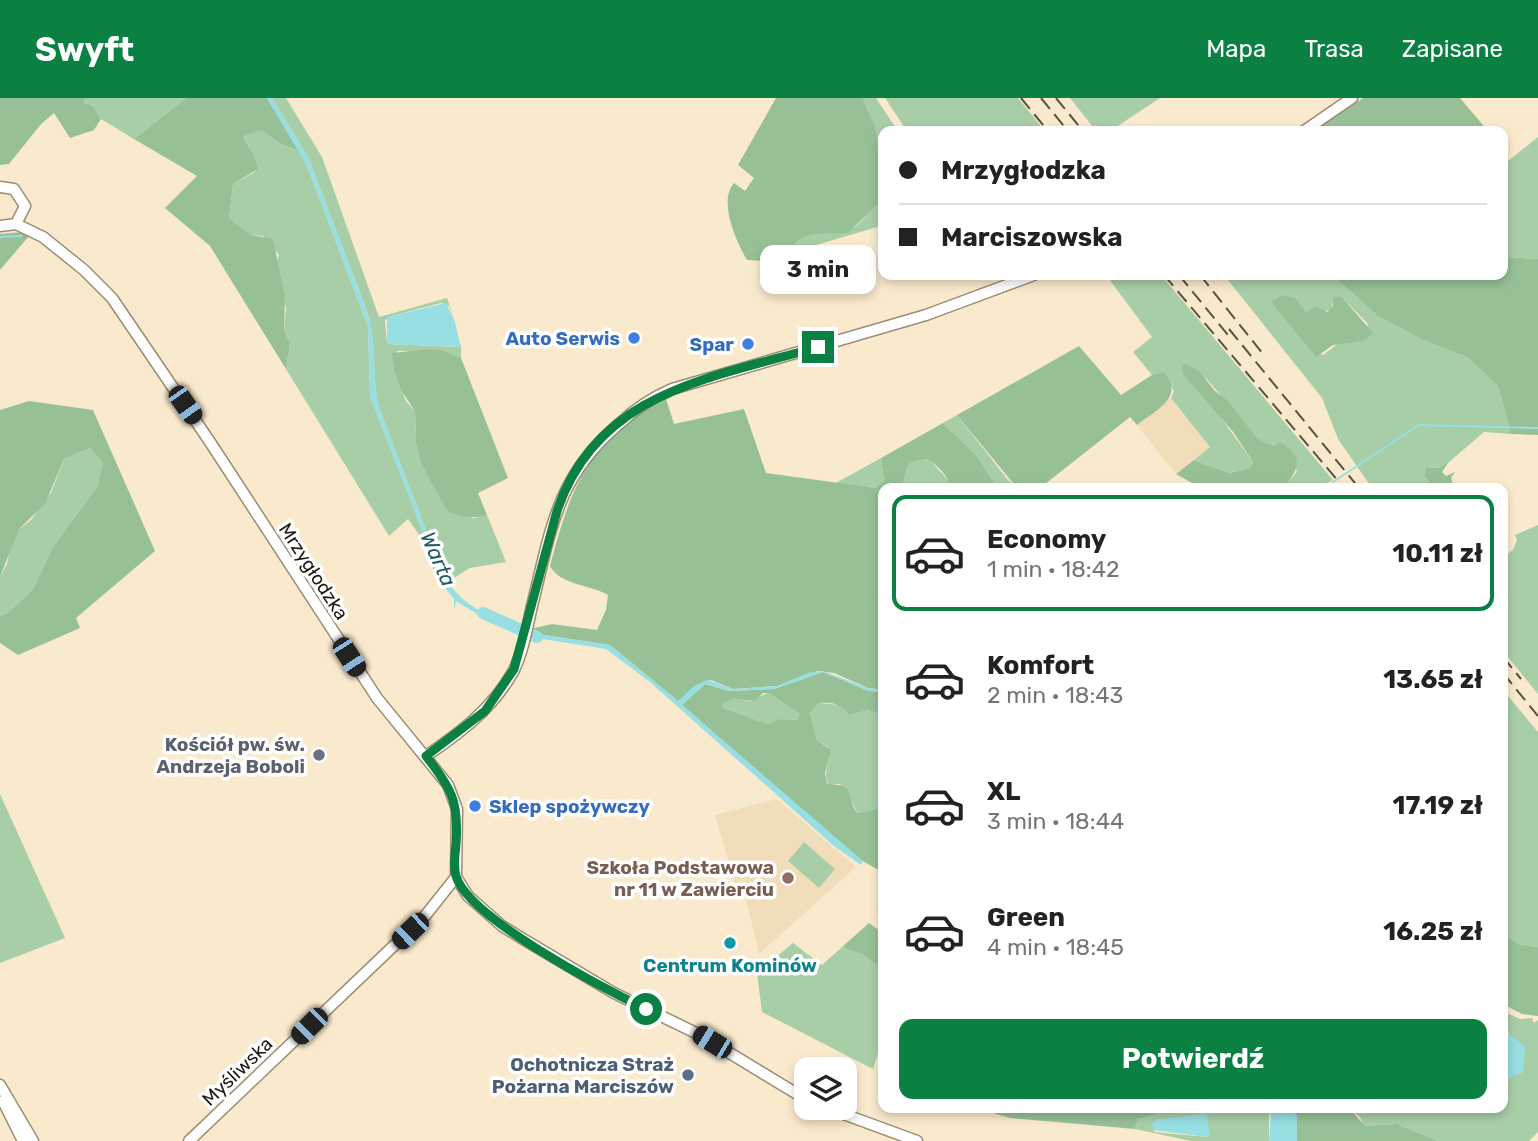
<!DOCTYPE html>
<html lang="pl">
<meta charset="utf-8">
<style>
body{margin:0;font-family:Rubik,sans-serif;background:#f2f2f2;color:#222;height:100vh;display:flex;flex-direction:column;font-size:26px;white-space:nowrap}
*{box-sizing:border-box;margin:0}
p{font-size:23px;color:#767676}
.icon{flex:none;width:38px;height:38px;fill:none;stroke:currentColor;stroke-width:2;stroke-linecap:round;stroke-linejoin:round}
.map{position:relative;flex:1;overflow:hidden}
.details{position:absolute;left:878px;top:385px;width:630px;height:630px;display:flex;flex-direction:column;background:#fff;border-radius:14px;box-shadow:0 4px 10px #0003}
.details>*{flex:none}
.hud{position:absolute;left:878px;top:28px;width:630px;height:154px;border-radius:14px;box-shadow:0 4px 10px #0003;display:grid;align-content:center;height:154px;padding:0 21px;background:#fff}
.controls{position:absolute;left:794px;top:959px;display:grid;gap:14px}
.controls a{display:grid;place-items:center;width:63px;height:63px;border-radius:14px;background:#fff;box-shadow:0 4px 10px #0003;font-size:35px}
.end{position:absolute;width:32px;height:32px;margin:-16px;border:9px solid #0b8043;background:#fff;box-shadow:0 0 0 4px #fff}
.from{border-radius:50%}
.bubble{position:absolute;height:49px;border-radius:14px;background:#fff;box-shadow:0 4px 10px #0003;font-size:23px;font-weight:700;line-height:49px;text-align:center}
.car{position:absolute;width:21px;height:42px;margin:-21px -10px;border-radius:9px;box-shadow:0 0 5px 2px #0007;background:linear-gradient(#222 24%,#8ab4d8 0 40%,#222 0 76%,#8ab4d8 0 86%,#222 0)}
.hud b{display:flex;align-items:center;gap:24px;height:66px;font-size:26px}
.hud b+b{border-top:2px solid #e0e0e0}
.hud i{width:18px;height:18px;background:#222}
ul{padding:12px 0 0;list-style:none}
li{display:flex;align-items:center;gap:21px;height:116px;margin:0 14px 10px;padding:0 7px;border:4px solid transparent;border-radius:14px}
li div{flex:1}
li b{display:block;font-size:26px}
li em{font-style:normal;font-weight:700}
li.selected{border-color:#0b8043}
li>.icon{width:63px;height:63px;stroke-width:1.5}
.cta{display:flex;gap:14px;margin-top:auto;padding:14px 21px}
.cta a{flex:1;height:80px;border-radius:14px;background:#0b8043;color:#fff;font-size:28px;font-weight:700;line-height:80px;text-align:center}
header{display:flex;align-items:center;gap:42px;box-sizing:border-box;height:98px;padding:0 35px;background:#0b8043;color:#fff}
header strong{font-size:33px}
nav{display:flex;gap:38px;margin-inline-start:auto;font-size:24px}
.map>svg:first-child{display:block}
</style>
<header>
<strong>Swyft</strong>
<nav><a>Mapa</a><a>Trasa</a><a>Zapisane</a></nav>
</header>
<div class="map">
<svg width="1538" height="1043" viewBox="0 0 1538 1043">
<rect width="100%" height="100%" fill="#faeacd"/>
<path fill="#f2ddba" d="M1171,300L1210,349L1176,376L1137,327Z
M777,701L856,769L759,856L744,792L737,793L715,717Z"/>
<path fill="#a8cea8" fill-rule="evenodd" d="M85,0H186L134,41L101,21L92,7L84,5Z
M272,0H286L322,59L379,219L447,200L455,224L449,208L441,205L391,218L385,222L387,246L461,249V260L445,253H397L393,265L394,273L406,303L415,313L416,344L447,411L474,420L487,417L506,464L470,470L449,483L443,477L380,312C371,280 377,247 368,216L309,61Z
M863,0H876L898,33H884V92C879,64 876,24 863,0Z
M885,0H1018L1045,33H907Z
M1070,0H1160L1113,31L1114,33H1096Z
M262,31L281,46L299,53L308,70L368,229L370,298L443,486L440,488L420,438L408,421L389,438L286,271L290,245L284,232L286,210L276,166L279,157L263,138L251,137L229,120L233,86L255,74L253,55L244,41L245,37Z
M1538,39V161L1503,159V67Z
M884,100V127L789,155C800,129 830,138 853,130C859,128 875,106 884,100Z
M1106,177H1161L1333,382L1317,390H1284L1297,373L1274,348L1257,340L1205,279L1219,317L1253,364L1250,370L1229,375L1194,362L1210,349L1171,300L1174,293L1163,274L1152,277L1133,254L1152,239Z
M1224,177H1332L1379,219L1421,241L1467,259L1498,288L1511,336L1484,334L1448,365L1436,370L1426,369L1424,378L1429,383V390H1372L1338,341L1322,300ZM1334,199H1342L1368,226L1363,243L1340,244L1323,257L1308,247L1271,204L1297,201L1306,216L1331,212Z
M957,317L1008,382L1017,390H998L976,357L943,325Z
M90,350L103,365L97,389L53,449L33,491L9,514L0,518V479L7,466L11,446L19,431L31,422L51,395L64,361Z
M881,360L884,383L876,390L834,386Z
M929,361L949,383L950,390H902L908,367L915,363Z
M1538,427V596L1503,553V459L1513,452L1517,442L1515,437Z
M1503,592L1538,634V849L1518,846L1503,835Z
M770,594L801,616L799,622L779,621L768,626L723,610L721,605C731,599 741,597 750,603Z
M819,605L840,607L849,617L869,612L884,618L882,711L858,715L840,686H828C822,673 832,663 828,649L817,642L810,615Z
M0,696L65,840L0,865Z
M804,744L835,771L819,790L788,763Z
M793,845L822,867L842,849L863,857L884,872V952L878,955L873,971L762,914L757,875Z
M1503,913L1520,921L1532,920L1534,925L1538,922V1034L1529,1043H1438L1397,1026L1364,1028L1360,1019L1349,1010L1465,1012L1503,1010V982L1523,974L1508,933L1503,931Z
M1178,1010H1296L1297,1016H1269V1043H1191L1135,1031L1138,1021ZM1206,1016L1207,1039L1154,1034L1157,1022Z"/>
<path fill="#97c097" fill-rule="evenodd" d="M0,0H85L84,5L92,7L101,21L94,32L70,40L54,15L41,26L9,66L0,67Z
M186,0H267L299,53L281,46L262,32L245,37L244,41L253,55L258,71L233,86L229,120L251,137L273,141L285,198L284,232L290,245L286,271L210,148L165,110L197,78L134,41Z
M776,0H863L875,29L884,100L848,135C826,136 799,131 789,155L766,163L747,162C736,143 718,103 734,85L745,93L754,80L738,67Z
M1363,0H1460L1488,33H1314Z
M22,134L29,138L0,172V136Z
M1503,159L1538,161V337L1511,336L1498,288L1467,259L1421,241L1379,219L1332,177H1503Z
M1283,197L1297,201L1306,215L1315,208L1327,214L1333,208V199H1342L1373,235L1363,243L1333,247L1316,259L1271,204Z
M1079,248L1121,297L1152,277L1163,274C1187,298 1155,313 1137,327L1130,319L1040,390H1017L957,317Z
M429,251L445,253L461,260L508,380L478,395L487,417C476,421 456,419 447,412L422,367L416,344L415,313L401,292L394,273L392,255Z
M1185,266L1198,272L1215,293L1228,303L1257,340L1274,348L1280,344C1305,359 1298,371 1284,390H1201L1176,376L1194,362L1229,375L1250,370L1253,364L1234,335L1183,276L1182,267Z
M666,301L674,326L744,311L766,375L876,390L884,383L881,360L943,325L976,357L998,390H950C949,377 938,369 928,361L915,363L908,367L902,390H884V592L868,590L834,575L818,573L777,588L733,591L711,582L703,584L678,603L610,547L531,535L530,531L552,526L597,532L606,512L608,497C590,486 561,488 550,468C571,388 588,342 666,301Z
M29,303L93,312L155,453L76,520L80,530L18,557L0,545V518L9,514L33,491L53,449L97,389L103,365L90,350L64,361L45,406L19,431L0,479V312Z
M1448,365L1442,374L1446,378L1455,374L1451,380L1454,390H1429V383L1424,378L1426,369L1437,370Z
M823,574L869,593L884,594V618L869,612L849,617C840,606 834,604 819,605L810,615L817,642L831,652L825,675L827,686C860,686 843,700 858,715L884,710V775L859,761L682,607L705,586L729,593L774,591ZM763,595H770L800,616L798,622L779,621L768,626L723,610L722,606L734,600L755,603Z
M869,825L884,836V872L863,857L842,849Z
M1503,835L1518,846L1538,849V918L1522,916L1503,906Z
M976,1010H1178L1138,1021L1135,1031L1010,1020Z
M1296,1010H1349L1365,1028L1397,1026L1438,1043H1297Z"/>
<path fill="#97dfe2" d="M267,0H272L309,61L368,216C378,246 371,280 380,312L443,477C456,497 473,514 498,518L493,526L456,503L455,509H454V501L444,489L370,298L368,229L308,70Z
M446,205L455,224L461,249L387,246V219Z
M531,535L610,547L678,603L694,588L708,582L733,591L777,588L808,575L823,573L868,590L884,592V594L869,593L823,574L774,591L729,593L705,586L682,607L863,763L861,767L834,748L650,584L606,551L530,539Z
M1503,931L1525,949L1523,974L1503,982Z
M1271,1014L1297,1016V1043H1269Z
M1206,1016L1210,1038L1207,1039L1153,1032L1152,1026L1157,1022Z"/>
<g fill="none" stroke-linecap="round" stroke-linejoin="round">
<path stroke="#97dfe2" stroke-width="2" d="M0,139L21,138
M1333,384L1419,327L1538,330"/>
<path stroke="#97dfe2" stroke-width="12" d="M483,515L537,539"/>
<g stroke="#9b8c72" stroke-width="13">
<path id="secondary" d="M1304,33L1352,0
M0,89L14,91L25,108L16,126L0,128
M16,126L43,139L84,172L112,200L210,344L377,600L448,687L457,711L456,779L468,798L502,828L523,841L614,895L700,937L807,1002
M426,658C460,635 492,611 513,574C523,554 527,530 532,508C551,432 556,379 619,326C635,311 651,300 672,291L926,217L1034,177
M0,987L33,1043
M3,1003L23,1043
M827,1010L917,1043
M189,1043L425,818L456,779"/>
</g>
<use href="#secondary" stroke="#fff" stroke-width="10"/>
<path stroke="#595142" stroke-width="2" stroke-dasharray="14 7" stroke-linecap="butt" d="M1021,0L1048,33
M1041,0L1068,33
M1056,0L1083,33
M1164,177L1344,390
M1179,177L1232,242
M1200,177L1263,256
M1229,231L1359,390
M1503,559L1521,581
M1503,575L1538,618"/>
</g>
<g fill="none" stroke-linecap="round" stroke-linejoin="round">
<path stroke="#0b8043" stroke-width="9" d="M646,911C605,891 468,820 456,778C453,768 455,756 456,746C459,704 452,691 426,658L485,613L514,571L557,413C597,293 712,280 818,249"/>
</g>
<g fill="#3f7fe0" stroke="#fff" stroke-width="2.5">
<circle cx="634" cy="240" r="7"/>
<circle cx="748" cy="246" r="7"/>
<circle cx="475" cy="708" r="7"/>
</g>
<circle fill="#6b7280" stroke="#fff" stroke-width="2.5" cx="319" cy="657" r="7"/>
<circle fill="#8d6e63" stroke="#fff" stroke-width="2.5" cx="788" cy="780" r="7"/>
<circle fill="#0f9aa8" stroke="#fff" stroke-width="2.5" cx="730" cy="845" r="7"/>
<circle fill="#5c6f8a" stroke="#fff" stroke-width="2.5" cx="688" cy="977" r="7"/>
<g text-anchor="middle" stroke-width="7" stroke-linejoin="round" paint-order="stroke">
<g font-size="19" font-weight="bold" fill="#366cbe" stroke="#fff" text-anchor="end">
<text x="620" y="247">Auto Serwis</text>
<text x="734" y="253">Spar</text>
<text x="489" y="715" text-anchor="start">Sklep spożywczy</text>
</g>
<g font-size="19" fill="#1e190f" stroke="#fff">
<text transform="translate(314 473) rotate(57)" y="7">Mrzygłodzka</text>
<text transform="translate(237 973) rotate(-44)" y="7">Myśliwska</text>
</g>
<g font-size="19" font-weight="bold" fill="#5b616d" stroke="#fff" text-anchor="end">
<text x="305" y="653">Kościół pw. św.<tspan x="305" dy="22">Andrzeja Boboli</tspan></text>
</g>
<g font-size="19" font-weight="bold" fill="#785e54" stroke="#fff" text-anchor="end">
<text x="774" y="776">Szkoła Podstawowa<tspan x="774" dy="22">nr 11 w Zawierciu</tspan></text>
</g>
<g font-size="19" font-weight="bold" fill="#0d838f" stroke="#fff">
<text x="730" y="874">Centrum Kominów</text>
</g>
<g font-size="19" font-weight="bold" fill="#4e5e75" stroke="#fff" text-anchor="end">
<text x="674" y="973">Ochotnicza Straż<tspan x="674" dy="22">Pożarna Marciszów</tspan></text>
</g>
<g font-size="21" font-style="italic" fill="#225e61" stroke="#fff">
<text transform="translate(438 461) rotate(66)" y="7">Warta</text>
</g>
</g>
</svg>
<div class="controls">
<a><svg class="icon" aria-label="layers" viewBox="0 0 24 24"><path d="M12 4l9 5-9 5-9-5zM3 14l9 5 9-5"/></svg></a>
</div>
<i class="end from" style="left:646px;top:911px"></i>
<i class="end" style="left:818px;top:249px"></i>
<div class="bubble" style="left:760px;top:147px;width:116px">3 min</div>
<i class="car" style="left:185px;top:307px;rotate:145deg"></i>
<i class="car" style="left:349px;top:559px;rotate:147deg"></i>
<i class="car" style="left:410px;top:833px;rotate:226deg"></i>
<i class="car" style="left:309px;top:928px;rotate:225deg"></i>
<i class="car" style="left:712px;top:944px;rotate:301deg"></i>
<div class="hud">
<b><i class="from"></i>Mrzygłodzka</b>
<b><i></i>Marciszowska</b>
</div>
<section class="details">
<ul>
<li class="selected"><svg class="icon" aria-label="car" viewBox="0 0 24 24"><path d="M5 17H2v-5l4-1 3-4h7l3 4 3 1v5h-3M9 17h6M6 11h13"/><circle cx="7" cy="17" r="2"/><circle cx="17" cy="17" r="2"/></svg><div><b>Economy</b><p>1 min · 18:42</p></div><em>10.11 zł</em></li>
<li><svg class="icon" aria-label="car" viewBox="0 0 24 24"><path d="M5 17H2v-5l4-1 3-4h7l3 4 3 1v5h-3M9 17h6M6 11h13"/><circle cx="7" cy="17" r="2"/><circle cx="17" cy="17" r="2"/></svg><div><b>Komfort</b><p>2 min · 18:43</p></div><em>13.65 zł</em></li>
<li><svg class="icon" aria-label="car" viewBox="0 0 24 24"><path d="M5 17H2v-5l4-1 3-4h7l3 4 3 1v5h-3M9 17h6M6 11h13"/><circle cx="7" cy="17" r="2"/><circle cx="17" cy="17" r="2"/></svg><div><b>XL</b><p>3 min · 18:44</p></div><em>17.19 zł</em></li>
<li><svg class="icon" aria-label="car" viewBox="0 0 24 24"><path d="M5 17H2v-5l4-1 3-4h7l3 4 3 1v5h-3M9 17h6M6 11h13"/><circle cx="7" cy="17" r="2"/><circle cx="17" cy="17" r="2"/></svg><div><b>Green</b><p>4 min · 18:45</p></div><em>16.25 zł</em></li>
</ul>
<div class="cta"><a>Potwierdź</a></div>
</section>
</div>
